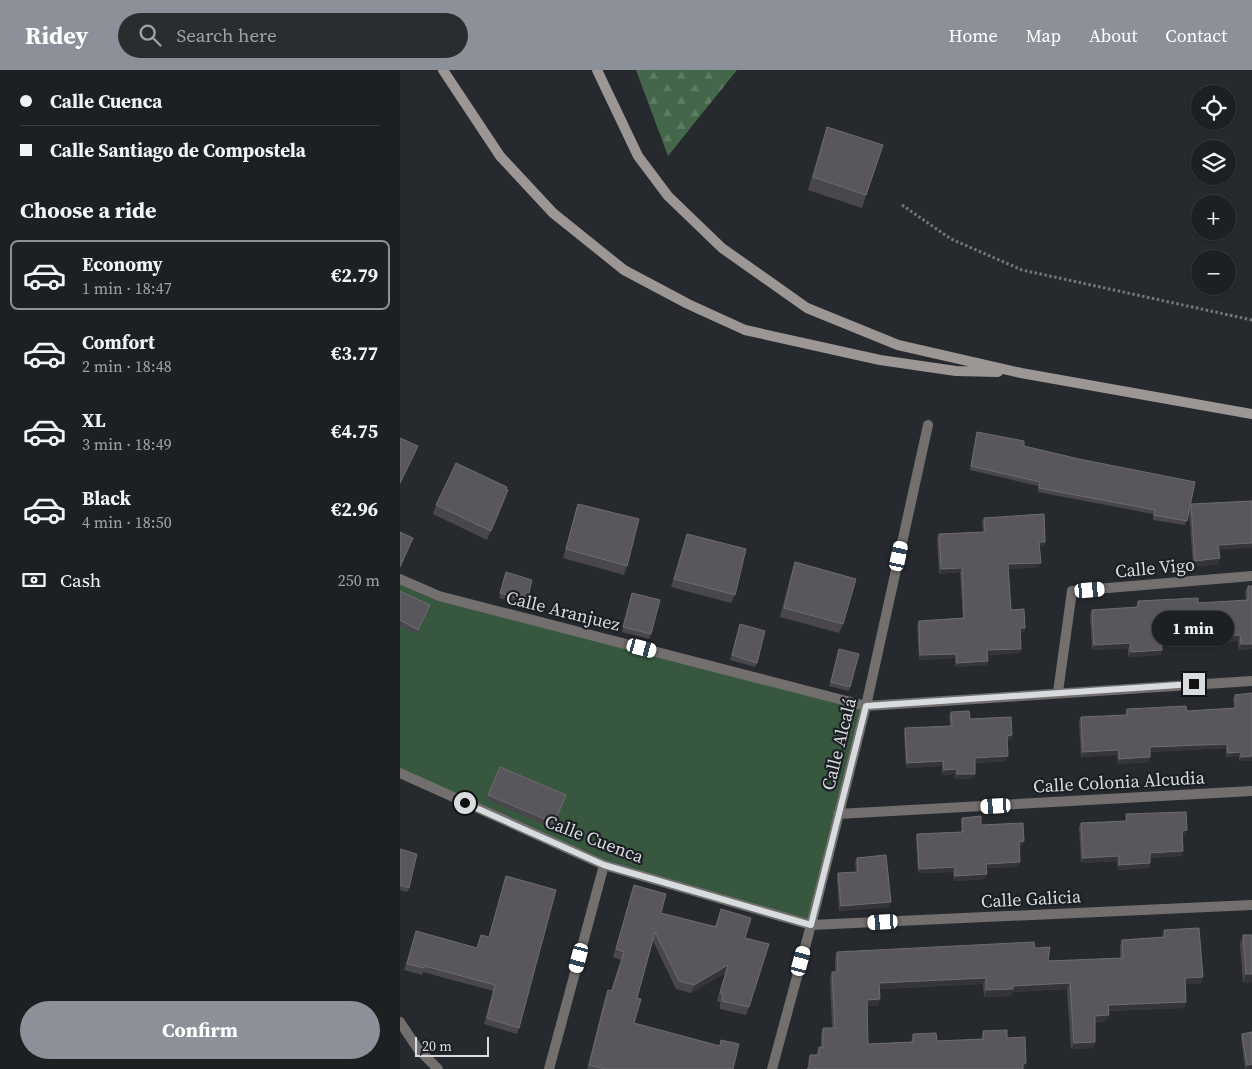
<!DOCTYPE html>
<meta charset="utf-8">
<style>
body{margin:0;font-family:"Source Serif 4",serif;background:#292d2f;color:#f1f3f6;height:100vh;display:flex;flex-direction:column;font-size:19px;white-space:nowrap}
*{box-sizing:border-box;margin:0}
p{font-size:16px;color:#a0a3a5}
.icon{flex:none;width:28px;height:28px;fill:none;stroke:currentColor;stroke-width:2;stroke-linecap:round;stroke-linejoin:round}
.map{position:relative;flex:1;overflow:hidden}
.sheet{display:flex;flex-direction:column;background:#1c2022;width:400px}
.sheet>*{flex:none}
.guide{display:grid;align-content:center;height:110px;padding:0 20px;background:#1c2022}
.fabs{position:absolute;left:791px;top:15px;display:grid;gap:10px}
.fabs a{display:grid;place-items:center;width:45px;height:45px;border-radius:50%;background:#1c2022;box-shadow:0 1px 4px #0004,0 0 0 1px #3a3e40;font-size:25px}
.scale{position:absolute;left:15px;bottom:12px;width:74px;box-sizing:border-box;padding-left:5px;border:2px solid #d9dcdf;border-top:0;font-size:14px;line-height:18px;white-space:nowrap;color:#d9dcdf;-webkit-text-stroke:4px #1c2025;paint-order:stroke}
.end{position:absolute;width:22px;height:22px;margin:-11px;border:6px solid #d9dcdf;background:#111;box-shadow:0 0 0 2px #111}
.from{border-radius:50%}
.bubble{position:absolute;height:35px;border-radius:18px;background:#1c2022;box-shadow:0 1px 4px #0004,0 0 0 1px #3a3e40;font-size:16px;font-weight:700;line-height:35px;text-align:center}
.car{position:absolute;width:15px;height:30px;margin:-15px -8px;border-radius:6px;box-shadow:0 0 4px 1px #0007;background:linear-gradient(#fff 24%,#345 0 40%,#fff 0 76%,#345 0 86%,#fff 0)}
.guide b{display:flex;align-items:center;gap:18px;height:48px;font-size:19px}
.guide b+b{border-top:1px solid #3a3e40}
.guide i{width:12px;height:12px;background:#f1f3f6}
ul{padding:0;list-style:none}
li{display:flex;align-items:center;gap:15px;height:70px;margin:0 10px 8px;padding:0 10px;border:2px solid transparent;border-radius:8px}
li div{flex:1}
li b{display:block;font-size:19px}
li em{font-style:normal;font-weight:700}
li.on{border-color:#8c9099}
li>.icon{width:45px;height:45px;stroke-width:1.5}
h2{padding:0 20px;font-size:22px;line-height:60px}
.pay{display:flex;align-items:center;gap:12px;height:55px;padding:0 20px;font-size:19px}
.pay p{margin-inline-start:auto}
.cta{display:flex;gap:10px;margin-top:auto;padding:10px 20px}
.cta a{flex:1;height:58px;border-radius:30px;background:#8c9099;color:#fff;font-size:20px;font-weight:700;line-height:58px;text-align:center}
header{display:flex;align-items:center;gap:30px;box-sizing:border-box;height:70px;padding:0 25px;background:#8c9099;color:#fff}
header strong{font-size:24px}
nav{display:flex;gap:28px;margin-inline-start:auto;font-size:18px}
.search{width:350px;height:45px;background:#292d2f;display:flex;align-items:center;gap:12px;box-sizing:border-box;padding:0 18px;border-radius:28px;color:#a0a3a5;font-size:19px}
main{display:flex;flex:1;min-height:0}
.map>svg:first-child{display:block}
</style>
<header>
<strong>Ridey</strong>
<div class="search"><svg class="icon" aria-label="search" viewBox="0 0 24 24"><circle cx="10" cy="10" r="6"/><path d="M15 15l6 6"/></svg>Search here</div>
<nav><a>Home</a><a>Map</a><a>About</a><a>Contact</a></nav>
</header>
<main>
<section class="sheet">
<div class="guide">
<b><i class="from"></i>Calle Cuenca</b>
<b><i></i>Calle Santiago de Compostela</b>
</div>
<h2>Choose a ride</h2>
<ul>
<li class="on"><svg class="icon" aria-label="car" viewBox="0 0 24 24"><path d="M5 17H2v-5l4-1 3-4h7l3 4 3 1v5h-3M9 17h6M6 11h13"/><circle cx="7" cy="17" r="2"/><circle cx="17" cy="17" r="2"/></svg><div><b>Economy</b><p>1 min · 18:47</p></div><em>€2.79</em></li>
<li><svg class="icon" aria-label="car" viewBox="0 0 24 24"><path d="M5 17H2v-5l4-1 3-4h7l3 4 3 1v5h-3M9 17h6M6 11h13"/><circle cx="7" cy="17" r="2"/><circle cx="17" cy="17" r="2"/></svg><div><b>Comfort</b><p>2 min · 18:48</p></div><em>€3.77</em></li>
<li><svg class="icon" aria-label="car" viewBox="0 0 24 24"><path d="M5 17H2v-5l4-1 3-4h7l3 4 3 1v5h-3M9 17h6M6 11h13"/><circle cx="7" cy="17" r="2"/><circle cx="17" cy="17" r="2"/></svg><div><b>XL</b><p>3 min · 18:49</p></div><em>€4.75</em></li>
<li><svg class="icon" aria-label="car" viewBox="0 0 24 24"><path d="M5 17H2v-5l4-1 3-4h7l3 4 3 1v5h-3M9 17h6M6 11h13"/><circle cx="7" cy="17" r="2"/><circle cx="17" cy="17" r="2"/></svg><div><b>Black</b><p>4 min · 18:50</p></div><em>€2.96</em></li>
</ul>
<div class="pay"><svg class="icon" aria-label="cash" viewBox="0 0 24 24"><path d="M3 7h18v10H3z"/><circle cx="12" cy="12" r="2"/></svg>Cash<p>250 m</p></div>
<div class="cta"><a>Confirm</a></div>
</section>
<div class="map">
<svg width="852" height="999" viewBox="0 0 852 999">
<defs>
<pattern id="forest-firs" width="22" height="20" patternUnits="userSpaceOnUse" patternTransform="scale(1.25)"><rect width="22" height="20" fill="#44674b"/><path d="M5 1l3.5 6h-7zM16 11l3.5 6h-7z" fill="#5e7c64"/></pattern>
</defs>
<rect width="100%" height="100%" fill="#262a2e"/>
<path fill="url(#forest-firs)" d="M236,0H337L268,86Z"/>
<path fill="#37583e" d="M0,509L39,526L466,636L411,855L204,795L0,703Z"/>
<g fill="none" stroke-linecap="round" stroke-linejoin="round">
<path stroke="#73767a" stroke-width="3" stroke-dasharray="2.5 2.5" stroke-linecap="butt" d="M502,135L551,169L622,200L852,250"/>
<path stroke="#726f6e" stroke-width="10" d="M0,509L39,526L466,636L852,611
M658,622L672,521L852,506
M0,703L204,795L411,855L852,835
M438,744L852,721
M0,952L18,979L38,999
M149,999L204,795
M372,999L411,855L466,636L528,355"/>
<path stroke="#9c9794" stroke-width="10" d="M43,0L100,86L153,143L224,200L288,234L345,260L480,290L556,301L598,302
M197,0L238,86L268,126L322,178L407,238L498,275L621,303L852,344"/>
</g>
<path fill="#4a474c" d="M427,57L483,75L462,138L408,120L423,70Z
M577,362L624,376L789,439L791,434L819,480L818,494L793,497L789,440L785,455L753,450V444L638,422V416L570,400L576,367Z
M106,419L108,420L87,470L33,444L36,435Z
M178,434L227,496L224,505L163,488L175,443Z
M584,448L644,476H640L639,497L608,499L611,540L625,558L624,562L620,563L621,579L619,583L588,585V591L587,595L555,597V588L519,590L517,555L519,551L563,548L560,502L539,504L537,469L539,464L583,462L582,452Z
M287,464L335,525L331,533L271,517Z
M395,492L443,554L439,563L380,547L392,501Z
M106,502L127,531L125,535L99,528Z
M848,516H852V579L839,580L838,571L762,575V580L760,585L728,587V578L692,580L690,545L692,540L736,537L738,531L798,533L846,530L845,522Z
M0,521L30,535L17,564L0,556Z
M232,523L251,564L249,569L222,562Z
M340,554L357,593L355,597L330,590Z
M439,579L450,617L449,621L429,616Z
M835,625L852,691H839V686L826,687V678L750,682L749,692L718,694L717,685L681,687L679,652L681,647L725,645L727,639L787,641L834,638L833,629Z
M551,642L612,665L611,670H607L606,691L575,693V704L574,708L555,709V704L542,705V696L506,698L504,663L505,658L550,656L549,646Z
M100,697L166,725L152,758L86,729Z
M726,744L786,765H782L783,781L781,786L750,788L749,798L718,800L717,791L681,793L679,757L681,753L725,751Z
M562,748L624,771L622,776H619L620,792L618,797L586,798L587,804L585,809L554,811L553,802L518,803L516,768L517,764L561,762V752Z
M0,779L9,818L7,822L0,820Z
M457,788L489,837L439,841L437,808L438,803L456,802L455,792Z
M106,806L119,958L117,964L84,954L93,921L23,902L22,905L4,900L16,861L77,878L89,867Z
M234,815L261,843L315,856L321,839L345,868L349,937L346,945L320,939V932L317,931L325,903L291,923L276,919L253,871L237,928L234,953L319,976L321,970L333,999H187L205,928L208,920H211L221,890L213,887Z
M764,860L801,914H785L786,932L784,938L708,941L706,951L695,952V972L693,978L671,979L667,919L612,922L611,926L584,927L583,914L480,919L478,936H467L468,974L511,972L513,964L537,971L581,969L583,961L607,968L408,998V991L410,985H416L419,977H421V965L423,958H432L430,908L432,902H435V888L437,882L635,878L648,891L720,888V876L722,870L762,867Z
M843,865H852V912L843,913L840,874Z
M842,964L852,998L845,999L841,968Z"/>
<path fill="#353539" d="M18,376L15,385L0,415V413Z
M108,420L105,429L87,470L91,461Z
M639,472H645L644,476H638Z
M852,473V478L816,480L818,475Z
M820,488L818,494L793,497L795,491Z
M641,493L639,497L606,499L608,494Z
M562,498L560,502L539,504L541,499Z
M620,558H625L624,562L618,563Z
M840,565L838,571L759,575L761,570Z
M730,573L728,578L692,580L694,575Z
M841,574H852V579L839,580Z
M621,579L619,583L586,585L587,580Z
M762,580L760,585L728,587L731,582Z
M556,584L555,588L519,590L520,585Z
M588,591L587,595L555,597L557,593Z
M612,665L611,670H605L607,666Z
M827,674L826,678L748,682L750,677Z
M719,680L717,685L681,687L683,682Z
M841,682L839,686L826,687L828,683Z
M608,686L606,691L573,693L575,688Z
M852,686V691H839L841,687Z
M750,687L749,692L718,694L719,689Z
M543,691L542,696L506,698L507,693Z
M557,699L555,704L542,705L544,700Z
M557,704H575L574,708L555,709Z
M787,760L786,765H780L782,761Z
M624,771L622,776H617L619,772Z
M783,781L781,786L748,788L750,783Z
M719,786L717,791L681,793L683,788Z
M620,792L618,797L585,798L586,794Z
M750,793L749,798L718,800L719,795Z
M555,797L553,802L518,803L519,799Z
M587,804L585,809L554,811L555,806Z
M491,832L489,837L439,841L441,836Z
M328,895L325,903L291,923L294,915Z
M846,904H852V912L843,913Z
M803,907L801,914H782L785,908Z
M586,908L583,914L477,919L479,913Z
M670,913L667,919L612,922L611,926L584,927L586,920L613,916Z
M480,929L478,936H465L467,930Z
M786,932L784,938L706,941L708,935Z
M709,945L706,951L692,952L695,946Z
M695,972L693,978L671,979L674,973Z
M626,993L624,999H621L623,994Z
M852,994V998L846,999L847,995Z"/>
<path fill="#59575c" stroke="#6d6c70" d="M427,57L483,75L466,125L413,107Z
M577,362L624,371V376L679,389L795,412L787,451L754,445L755,440L639,418L640,412L571,396Z
M0,368L18,376L0,413Z
M56,393L107,417L106,419L108,420L91,461L36,435Z
M852,431V473L818,475L820,488L795,491L791,434Z
M178,434L239,449L227,496L166,479Z
M644,444L645,472H639L641,493L608,494L611,540L624,539L625,558H620L621,579L587,580L588,591L557,593L556,584L520,585L519,551L564,548L562,498L541,499L539,464L585,462L584,448Z
M0,462L13,468L0,497Z
M287,464L346,479L335,525L274,509Z
M395,492L456,509L443,554L384,538Z
M106,502L132,510L127,531L100,523Z
M848,516H852V574H841L840,565L761,570L762,580L731,582L730,573L694,575L692,540L738,537V531L798,528V533L848,530Z
M0,521L30,535L18,560L0,550Z
M232,523L260,530L251,564L223,557Z
M340,554L365,561L357,593L332,585Z
M439,579L459,584L450,617L431,612Z
M852,623V686L841,687V682L828,683L827,674L750,677V687L719,689V680L683,682L681,647L727,645V639L786,636L787,641L836,638L835,625Z
M569,641L570,649L611,647L612,665L607,666L608,686L575,688V704H557V699L544,700L543,691L507,693L505,658L552,656L551,642Z
M100,697L166,725L154,753L88,725Z
M786,742L787,760L782,761L783,781L750,783V793L719,795V786L683,788L681,753L727,751L726,744Z
M581,746V755L623,753L624,771L619,772L620,792L586,794L587,804L555,806V797L519,799L517,764L563,762L562,748Z
M0,779L17,784L9,818L0,815Z
M486,785L491,832L441,836L438,803L458,802L457,788Z
M106,806L156,820L119,958L87,948L95,915L25,896L24,898L7,894L16,861L77,878L81,865L89,867Z
M234,815L266,824L261,843L316,857L321,839L351,848L345,868L369,874L349,937L322,931L323,924L320,923L328,895L294,915L279,911L255,862L237,928L241,929L234,953L320,976L321,970L339,974L333,999H205L189,995L208,920L212,921L224,882L216,879Z
M799,858L803,907L785,908L786,932L708,935L709,945L695,946V972L674,973L670,913L613,916V919L586,920V908L479,913L480,929L467,930L468,974L513,972V964L536,963L537,971L584,969L583,961L607,960V968L625,967L626,993L623,994V999H407L410,995V985H419V977H423V958H435L432,902H438L437,882L634,872L635,878L650,877L648,891L723,888L722,870L765,867L764,860Z
M843,865H852V904H846Z
M852,962V994L847,995L842,964Z"/>
<g fill="none" stroke-linecap="round" stroke-linejoin="round">
<path stroke="#d9dcdf" stroke-width="6" d="M65,733L204,795L411,855L466,636L794,614"/>
</g>
<g text-anchor="middle" stroke-width="4.5" stroke-linejoin="round" paint-order="stroke">
<g font-size="18" fill="#d9dcdf" stroke="#1c2025">
<text transform="translate(755 498) rotate(-5)" y="6">Calle Vigo</text>
<text transform="translate(163 541) rotate(14)" y="6">Calle Aranjuez</text>
<text transform="translate(439 674) rotate(-76)" y="6">Calle Alcalá</text>
<text transform="translate(719 712) rotate(-3)" y="6">Calle Colonia Alcudia</text>
<text transform="translate(194 769) rotate(21)" y="6">Calle Cuenca</text>
<text transform="translate(631 829) rotate(-3)" y="6">Calle Galicia</text>
</g>
</g>
</svg>
<div class="fabs">
<a><svg class="icon" aria-label="locate" viewBox="0 0 24 24"><circle cx="12" cy="12" r="6"/><path d="M12 2v4M12 18v4M2 12h4M18 12h4"/></svg></a>
<a><svg class="icon" aria-label="layers" viewBox="0 0 24 24"><path d="M12 4l9 5-9 5-9-5zM3 14l9 5 9-5"/></svg></a>
<a>+</a>
<a>−</a>
</div>
<div class="scale">20 m</div>
<i class="end from" style="left:65px;top:733px"></i>
<i class="end" style="left:794px;top:614px"></i>
<div class="bubble" style="left:752px;top:541px;width:82px">1 min</div>
<i class="car" style="left:499px;top:486px;rotate:12deg"></i>
<i class="car" style="left:690px;top:520px;rotate:85deg"></i>
<i class="car" style="left:242px;top:578px;rotate:105deg"></i>
<i class="car" style="left:596px;top:736px;rotate:267deg"></i>
<i class="car" style="left:483px;top:852px;rotate:267deg"></i>
<i class="car" style="left:179px;top:888px;rotate:195deg"></i>
<i class="car" style="left:401px;top:891px;rotate:15deg"></i>
</div>
</main>
